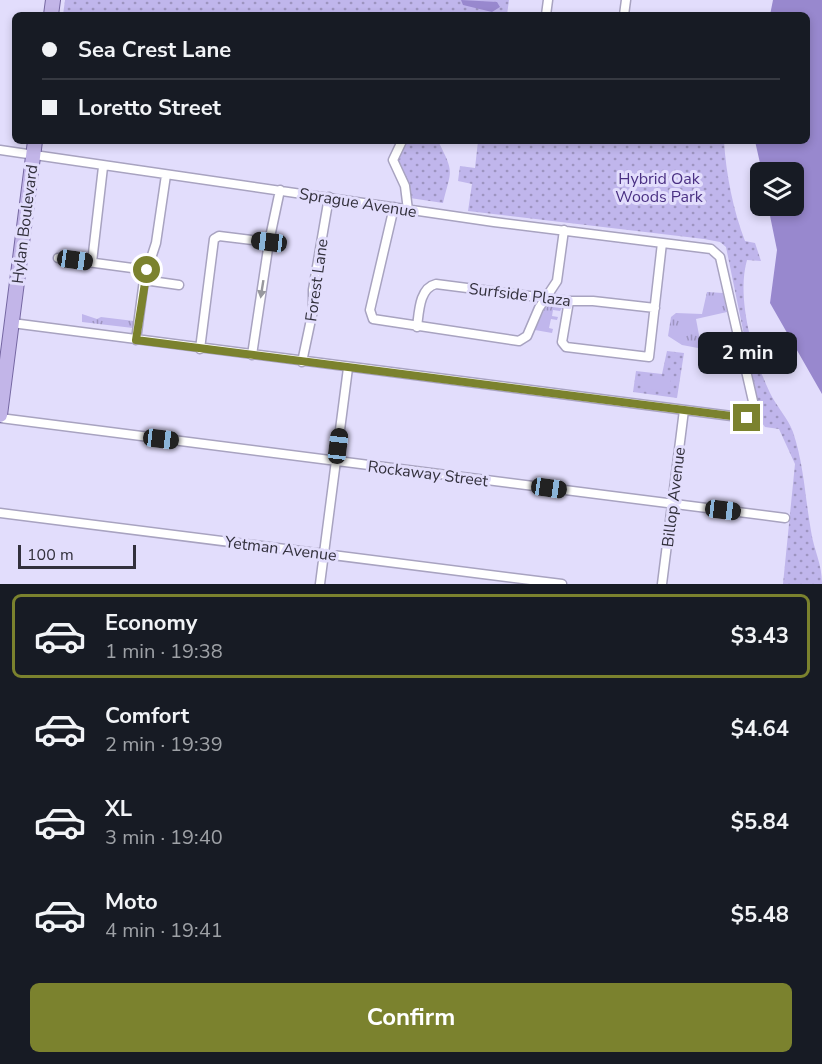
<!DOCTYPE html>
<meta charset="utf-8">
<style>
body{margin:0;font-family:"Nunito Sans",sans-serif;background:#20242c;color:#f1f3f6;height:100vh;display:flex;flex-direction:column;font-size:22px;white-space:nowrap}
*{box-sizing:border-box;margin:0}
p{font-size:20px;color:#9ea1a6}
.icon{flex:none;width:33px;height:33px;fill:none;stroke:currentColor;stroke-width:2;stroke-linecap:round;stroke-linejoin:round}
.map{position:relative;height:584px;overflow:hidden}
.details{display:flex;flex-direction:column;background:#171b24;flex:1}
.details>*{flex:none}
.hud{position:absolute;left:12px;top:12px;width:798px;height:132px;border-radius:9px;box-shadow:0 3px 9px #0003;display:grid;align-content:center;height:132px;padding:0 30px;background:#171b24}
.fabs{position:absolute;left:750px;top:162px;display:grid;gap:12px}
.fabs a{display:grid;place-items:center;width:54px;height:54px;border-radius:9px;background:#171b24;box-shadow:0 3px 9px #0003;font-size:30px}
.scale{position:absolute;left:18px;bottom:15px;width:118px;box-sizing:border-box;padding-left:6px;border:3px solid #32303c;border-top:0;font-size:16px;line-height:21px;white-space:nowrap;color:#32303c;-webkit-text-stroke:4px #e2ddfc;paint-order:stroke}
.end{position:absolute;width:27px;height:27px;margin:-14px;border:8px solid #7b822e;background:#fff;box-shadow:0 0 0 3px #fff}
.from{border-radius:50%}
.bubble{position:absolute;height:42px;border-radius:9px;background:#171b24;box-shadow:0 3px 9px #0003;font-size:20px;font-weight:700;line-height:42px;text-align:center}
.car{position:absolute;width:18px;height:36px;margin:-18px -9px;border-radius:8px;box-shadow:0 0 4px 2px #0007;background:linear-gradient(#222 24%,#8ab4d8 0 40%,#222 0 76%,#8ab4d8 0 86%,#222 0)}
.hud b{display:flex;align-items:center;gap:21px;height:57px;font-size:22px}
.hud b+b{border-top:2px solid #363941}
.hud i{width:15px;height:15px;background:#f1f3f6}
ul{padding:10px 0 0;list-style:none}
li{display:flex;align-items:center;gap:18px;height:84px;margin:0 12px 9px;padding:0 18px;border:3px solid transparent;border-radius:9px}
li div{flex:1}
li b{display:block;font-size:22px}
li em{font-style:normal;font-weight:700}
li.on{border-color:#7b822e}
li>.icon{width:54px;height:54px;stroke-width:1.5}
.cta{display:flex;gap:12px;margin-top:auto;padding:12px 30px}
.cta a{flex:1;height:69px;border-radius:9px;background:#7b822e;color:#fff;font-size:24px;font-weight:700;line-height:69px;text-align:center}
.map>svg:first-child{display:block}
</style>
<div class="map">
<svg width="822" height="584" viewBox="0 0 822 584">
<defs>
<pattern id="grass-tufts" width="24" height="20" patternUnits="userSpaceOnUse" patternTransform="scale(1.5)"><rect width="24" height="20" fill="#c0b6ec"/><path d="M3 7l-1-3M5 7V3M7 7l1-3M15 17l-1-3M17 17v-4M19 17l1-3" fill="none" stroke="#9d94c0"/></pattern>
<pattern id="park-dots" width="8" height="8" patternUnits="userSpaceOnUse" patternTransform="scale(1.5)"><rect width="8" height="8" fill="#c0b6ec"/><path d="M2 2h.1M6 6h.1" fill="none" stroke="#9d94c0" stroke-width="1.8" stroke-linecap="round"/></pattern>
</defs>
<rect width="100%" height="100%" fill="#e2ddfc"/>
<path fill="url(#grass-tufts)" d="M707,292L723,293L727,312L696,319L702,351H700L698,348L682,345L668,336L671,317L676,313L702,314Z
M551,305L562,308L560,311L553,310L552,316L558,317L557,320L551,319L549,328L553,329L552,333L535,330L545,308Z
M82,314L97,319L101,317L134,321L133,328L82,322Z"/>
<path fill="url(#park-dots)" d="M65,0H509L507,15H63Z
M407,141H438C455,174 451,169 443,203L410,198L398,161Z
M478,141H724C726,174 733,210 745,241L755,243L761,261L747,260C736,298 753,357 770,393C776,406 788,418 793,432C804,465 805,497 811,531C814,551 822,563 822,584H783L795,464L779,429L765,427L762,423L726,247L720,242L704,239L468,211L472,184L458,181L460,166L475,168Z
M667,351L684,353L677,398L633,392L636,371L662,374Z"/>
<path fill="#c0b6ec" d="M643,375L671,379L669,391L641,388Z"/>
<path fill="#9888ce" d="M461,0L497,2L500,7L492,12L463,5Z
M773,0H822V394L770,303L777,250L768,206H794V172H762L755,141H807V15H770Z"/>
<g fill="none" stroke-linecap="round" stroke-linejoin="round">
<g stroke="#a8a3c0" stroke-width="11">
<path id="minor" d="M546,15L548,0
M624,15L626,0
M402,141L393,160L405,186L408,210
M0,150L494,222L711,249L720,257L755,410L753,415L747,418L12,323
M394,207L370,310L373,319L519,341L527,336L539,308L557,281L564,230
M58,258L147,270
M92,262L103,167
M144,280L179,285
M569,301L562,342L566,347L649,357L662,243
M417,327C419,313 419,288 436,284L569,301H593L655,308
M136,340L144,280L156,243L166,175
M200,349L214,239L219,236L269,242
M252,355L269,242L280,190
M302,362L313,310V290L329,197
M0,418L785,518
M0,513L562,584
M320,584L348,368
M662,584L684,410"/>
</g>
<g stroke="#7567a2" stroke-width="16">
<path id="primary" d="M51,15L53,0
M0,415L35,141"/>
</g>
<use href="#minor" stroke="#fff" stroke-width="8"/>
<use href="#primary" stroke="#c2b5e8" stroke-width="14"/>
</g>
<defs><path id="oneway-solid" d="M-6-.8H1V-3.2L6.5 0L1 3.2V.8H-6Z" transform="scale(1.5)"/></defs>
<use fill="#98989e" href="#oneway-solid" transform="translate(262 289) rotate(99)"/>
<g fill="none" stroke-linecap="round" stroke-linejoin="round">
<path stroke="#7b822e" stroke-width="8" d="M147,270L136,340L747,418"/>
</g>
<g text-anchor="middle" stroke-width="6" stroke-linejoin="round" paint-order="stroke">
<g font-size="16" fill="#4a3083" stroke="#e2ddfc">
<text x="659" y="184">Hybrid Oak<tspan x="659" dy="18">Woods Park</tspan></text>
</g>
<g font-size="16" fill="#32303c" stroke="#e2ddfc">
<text transform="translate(358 202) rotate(9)" y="6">Sprague Avenue</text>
<text transform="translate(24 224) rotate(-83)" y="6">Hylan Boulevard</text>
<text transform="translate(316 280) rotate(-82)" y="6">Forest Lane</text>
<text transform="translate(520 294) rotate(7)" y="6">Surfside Plaza</text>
<text transform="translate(428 473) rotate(7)" y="6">Rockaway Street</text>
<text transform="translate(673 497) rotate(-83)" y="6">Billop Avenue</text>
<text transform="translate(281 548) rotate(7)" y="6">Yetman Avenue</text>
</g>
</g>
</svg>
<div class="fabs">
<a><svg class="icon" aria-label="layers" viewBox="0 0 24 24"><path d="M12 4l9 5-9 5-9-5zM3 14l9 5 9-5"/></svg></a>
</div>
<div class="scale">100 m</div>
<i class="end from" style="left:147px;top:270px"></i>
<i class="end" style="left:747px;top:418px"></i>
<div class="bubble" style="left:698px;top:332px;width:99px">2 min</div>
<i class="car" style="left:269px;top:242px;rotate:277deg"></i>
<i class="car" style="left:75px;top:260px;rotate:98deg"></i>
<i class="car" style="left:161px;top:439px;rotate:97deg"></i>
<i class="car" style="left:338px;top:446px;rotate:7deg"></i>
<i class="car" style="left:549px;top:488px;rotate:98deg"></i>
<i class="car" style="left:723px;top:510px;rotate:97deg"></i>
<div class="hud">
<b><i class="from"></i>Sea Crest Lane</b>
<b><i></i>Loretto Street</b>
</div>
</div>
<section class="details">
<ul>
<li class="on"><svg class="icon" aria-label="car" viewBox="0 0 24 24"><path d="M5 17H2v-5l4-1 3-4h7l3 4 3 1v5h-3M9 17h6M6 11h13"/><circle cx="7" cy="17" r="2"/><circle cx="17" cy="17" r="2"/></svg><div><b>Economy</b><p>1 min · 19:38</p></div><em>$3.43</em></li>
<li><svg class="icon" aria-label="car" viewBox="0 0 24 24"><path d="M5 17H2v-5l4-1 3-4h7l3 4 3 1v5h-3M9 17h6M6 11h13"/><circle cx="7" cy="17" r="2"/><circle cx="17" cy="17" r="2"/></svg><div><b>Comfort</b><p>2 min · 19:39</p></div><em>$4.64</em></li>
<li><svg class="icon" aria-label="car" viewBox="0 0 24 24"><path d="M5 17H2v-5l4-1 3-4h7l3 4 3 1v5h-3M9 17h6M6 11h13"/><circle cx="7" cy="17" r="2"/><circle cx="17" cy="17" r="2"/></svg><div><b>XL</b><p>3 min · 19:40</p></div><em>$5.84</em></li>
<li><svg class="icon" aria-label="car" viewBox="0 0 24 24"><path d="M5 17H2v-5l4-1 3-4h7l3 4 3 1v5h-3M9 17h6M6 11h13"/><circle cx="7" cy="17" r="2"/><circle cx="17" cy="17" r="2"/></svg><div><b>Moto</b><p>4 min · 19:41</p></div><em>$5.48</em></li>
</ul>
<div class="cta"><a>Confirm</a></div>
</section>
